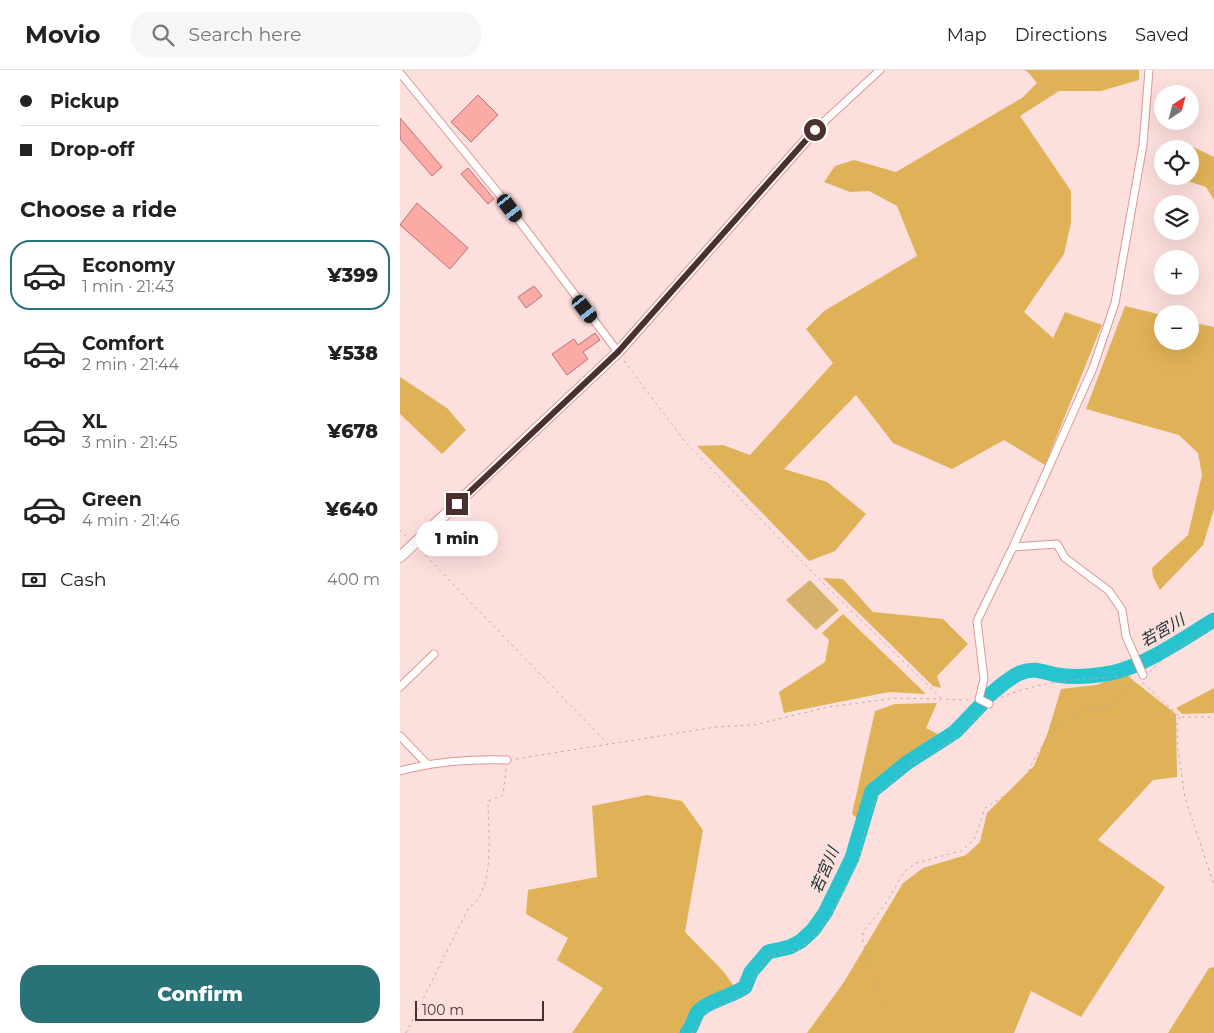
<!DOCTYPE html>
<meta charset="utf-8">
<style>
body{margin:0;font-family:Montserrat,"Noto Sans JP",sans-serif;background:#f6f6f6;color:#222;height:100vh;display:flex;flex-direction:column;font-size:19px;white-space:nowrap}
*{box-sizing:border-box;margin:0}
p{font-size:16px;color:#767676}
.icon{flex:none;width:28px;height:28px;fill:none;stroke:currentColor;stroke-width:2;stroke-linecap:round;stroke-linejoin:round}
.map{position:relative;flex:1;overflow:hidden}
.panel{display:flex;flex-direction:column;background:#fff;width:400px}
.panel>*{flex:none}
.guide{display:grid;align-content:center;height:110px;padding:0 20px;background:#fff}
.needle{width:32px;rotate:36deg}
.buttons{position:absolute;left:754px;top:15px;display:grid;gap:10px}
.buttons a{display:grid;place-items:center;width:45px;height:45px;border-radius:50%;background:#fff;box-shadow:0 5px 20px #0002;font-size:25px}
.scale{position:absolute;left:15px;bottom:12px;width:129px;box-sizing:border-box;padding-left:5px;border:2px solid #4c302f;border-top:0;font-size:14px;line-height:18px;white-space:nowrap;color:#4c302f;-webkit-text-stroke:4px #fddfdd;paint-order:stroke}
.end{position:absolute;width:22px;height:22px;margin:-11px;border:6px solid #4c302f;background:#fff;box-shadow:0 0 0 2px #fff}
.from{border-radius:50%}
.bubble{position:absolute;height:35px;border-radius:18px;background:#fff;box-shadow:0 5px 20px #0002;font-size:16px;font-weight:800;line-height:35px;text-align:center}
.car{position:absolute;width:15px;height:30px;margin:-15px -8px;border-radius:6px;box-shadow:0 0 4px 1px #0007;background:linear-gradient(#222 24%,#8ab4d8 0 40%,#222 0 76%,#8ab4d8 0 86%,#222 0)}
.guide b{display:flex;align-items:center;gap:18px;height:48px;font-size:19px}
.guide b+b{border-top:1px solid #e0e0e0}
.guide i{width:12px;height:12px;background:#222}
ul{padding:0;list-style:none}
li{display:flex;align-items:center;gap:15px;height:70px;margin:0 10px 8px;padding:0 10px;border:2px solid transparent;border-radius:20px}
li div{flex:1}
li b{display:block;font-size:19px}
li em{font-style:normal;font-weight:800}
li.on{border-color:#287278}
li>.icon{width:45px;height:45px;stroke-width:1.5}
h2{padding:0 20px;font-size:22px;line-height:60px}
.pay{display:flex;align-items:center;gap:12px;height:55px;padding:0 20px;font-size:19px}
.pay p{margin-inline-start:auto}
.cta{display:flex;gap:10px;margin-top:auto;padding:10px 20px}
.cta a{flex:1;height:58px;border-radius:20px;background:#287278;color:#fff;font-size:20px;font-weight:800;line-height:58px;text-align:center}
header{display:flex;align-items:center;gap:30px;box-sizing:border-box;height:70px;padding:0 25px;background:#fff;border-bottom:1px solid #e0e0e0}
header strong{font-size:24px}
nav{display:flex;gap:28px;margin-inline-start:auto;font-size:18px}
.search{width:350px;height:45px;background:#f6f6f6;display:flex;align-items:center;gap:12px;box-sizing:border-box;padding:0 18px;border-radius:20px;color:#767676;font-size:19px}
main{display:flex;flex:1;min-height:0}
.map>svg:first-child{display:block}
</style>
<header>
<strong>Movio</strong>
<div class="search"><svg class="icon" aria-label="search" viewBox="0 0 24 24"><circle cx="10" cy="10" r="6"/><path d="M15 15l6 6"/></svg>Search here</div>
<nav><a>Map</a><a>Directions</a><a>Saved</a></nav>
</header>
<main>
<section class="panel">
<div class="guide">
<b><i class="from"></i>Pickup</b>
<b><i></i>Drop-off</b>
</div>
<h2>Choose a ride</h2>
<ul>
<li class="on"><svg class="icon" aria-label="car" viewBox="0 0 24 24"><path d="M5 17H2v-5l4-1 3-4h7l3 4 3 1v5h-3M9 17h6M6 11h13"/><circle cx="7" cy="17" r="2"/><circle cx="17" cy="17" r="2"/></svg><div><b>Economy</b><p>1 min · 21:43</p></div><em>¥399</em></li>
<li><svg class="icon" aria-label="car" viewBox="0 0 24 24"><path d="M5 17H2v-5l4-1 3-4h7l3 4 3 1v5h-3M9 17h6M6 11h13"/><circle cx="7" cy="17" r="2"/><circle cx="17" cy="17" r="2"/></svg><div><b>Comfort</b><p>2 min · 21:44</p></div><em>¥538</em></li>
<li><svg class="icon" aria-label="car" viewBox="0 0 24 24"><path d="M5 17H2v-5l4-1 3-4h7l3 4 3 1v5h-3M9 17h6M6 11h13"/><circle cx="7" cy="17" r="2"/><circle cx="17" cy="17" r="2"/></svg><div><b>XL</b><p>3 min · 21:45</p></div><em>¥678</em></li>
<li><svg class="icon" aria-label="car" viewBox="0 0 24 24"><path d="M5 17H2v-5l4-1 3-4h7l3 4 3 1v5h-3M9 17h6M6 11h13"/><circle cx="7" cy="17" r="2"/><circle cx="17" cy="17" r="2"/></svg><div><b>Green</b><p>4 min · 21:46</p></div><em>¥640</em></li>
</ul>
<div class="pay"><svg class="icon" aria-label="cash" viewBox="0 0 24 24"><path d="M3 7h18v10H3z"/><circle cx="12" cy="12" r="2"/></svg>Cash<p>400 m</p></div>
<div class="cta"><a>Confirm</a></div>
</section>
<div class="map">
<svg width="814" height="963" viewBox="0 0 814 963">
<rect width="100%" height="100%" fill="#fddfdd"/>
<path fill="#d6b16c" d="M410,510L439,540L416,560L386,530Z"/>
<path fill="#e0b257" d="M622,0H739V10L701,21H659L620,46L671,121V153L664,184L624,242L653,268L665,242L702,255L645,395L604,370L552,399L493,373L456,325L384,399L427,412L466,444L435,481L409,491L297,376L323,375L350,385L433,293L406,259L424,241L517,186L497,136L469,121L450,122L424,112L435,96L454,90L496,102L622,28L637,13L627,1Z
M783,72L814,87V130L806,117L772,106H790V79H778Z
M725,236L762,245V271H790V252L814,257V439L803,475L760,520L753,507L752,498L788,465L802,405L798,383L779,365L686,339Z
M0,307L47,338L66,360L42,384L0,344Z
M423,508L443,509L473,542L543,549L568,574L537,606L541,618L533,616Z
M443,544L526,624L489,622L384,643L379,622L425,592L429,570L422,563Z
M725,604L776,644L777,707L753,710L698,770L765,817L681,947L631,921L614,963H407L444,912L503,813L523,798L566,785L580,772L587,743L634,696L648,662L661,619L696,615Z
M814,618V643L782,644L776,638Z
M537,633L526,658L542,666L476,710L467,722L458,749L452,744L475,641L495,634Z
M247,725L282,731L303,760L285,862L323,901L336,919C324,924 300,930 294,942C289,949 289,956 283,963H172L203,918L157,890L168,868L126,844L128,820L197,807L192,736Z
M814,897V963H768L809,898Z"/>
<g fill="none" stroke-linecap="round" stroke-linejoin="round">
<path stroke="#27c4d0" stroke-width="15" d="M586,628C596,620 608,608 620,603C634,597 643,602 657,605C674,608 694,606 711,603C745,596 784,568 814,550
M287,963C293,956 294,947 298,942C307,931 333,926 345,917L351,902L368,882L390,877L401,871L413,860L425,843L452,788L472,721L508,692L555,662L581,635"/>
</g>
<path fill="#fcaaa6" stroke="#b67471" d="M78,25L98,45L71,72L51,52Z
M0,48L42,97L32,106L0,69Z
M68,98L94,129L88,134L61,104Z
M17,133L68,178L50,199L0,155Z
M134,216L142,226L126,238L118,227Z
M195,263L200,270L183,282L188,289L167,305L152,284L174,269L178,275Z"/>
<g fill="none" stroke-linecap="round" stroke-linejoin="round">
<g stroke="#dd9794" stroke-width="9">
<path id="street" d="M0,3L99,124L218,282
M415,60L480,0
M613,477L657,474L665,488L709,521L718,534L722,540L726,566L743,605
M0,617L34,584
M589,634L579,629L584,609L577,551L613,477L693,298L715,233L743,75L749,0
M0,666L27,694
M0,701C36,691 70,689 107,690"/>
</g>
<g stroke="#dd9794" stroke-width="12">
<path id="secondary" d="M0,487L218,282L415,60"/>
</g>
<path stroke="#c4a6a5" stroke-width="1" stroke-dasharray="2.5 4" stroke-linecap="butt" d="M224,291L287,374L428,518L541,628
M0,460L7,467
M21,481L207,673
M750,602C770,581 788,571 814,558
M743,613L780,647H814
M595,630C640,610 680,609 728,606L735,609
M780,647L777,652L778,679L785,728L814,815
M116,689L316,657L354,655L428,637L496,628L571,630
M482,934L463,873V862L486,833L504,802L516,793L561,781L574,770L585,738L622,714L638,682L658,655L682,641L710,635L739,611
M6,963L69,837C96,822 88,758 88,731L103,725L106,699
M292,963L307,942L345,924L359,899L370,885L398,880L418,863L430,846L458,791L468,748L479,722L510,696L556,668L584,641"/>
<use href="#street" stroke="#fff" stroke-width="7"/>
<use href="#secondary" stroke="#fff" stroke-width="10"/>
</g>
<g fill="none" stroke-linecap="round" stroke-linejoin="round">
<path stroke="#4c302f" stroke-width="6" d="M57,434L218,282L415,60"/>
</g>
<g text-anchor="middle" stroke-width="5" stroke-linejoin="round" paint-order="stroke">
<g font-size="16" font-style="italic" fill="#1c3436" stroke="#fddfdd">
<text transform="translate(762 560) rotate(-30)" y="6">若宮川</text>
<text transform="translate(424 800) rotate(-67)" y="6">若宮川</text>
</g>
</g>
</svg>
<div class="buttons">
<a><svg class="needle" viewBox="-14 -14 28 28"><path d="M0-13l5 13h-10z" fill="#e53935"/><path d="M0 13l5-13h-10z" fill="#767676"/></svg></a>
<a><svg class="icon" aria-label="locate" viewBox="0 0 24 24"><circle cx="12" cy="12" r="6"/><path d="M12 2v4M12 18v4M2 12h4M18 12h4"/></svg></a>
<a><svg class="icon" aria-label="layers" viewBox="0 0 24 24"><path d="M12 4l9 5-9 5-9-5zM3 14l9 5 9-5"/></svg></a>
<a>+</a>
<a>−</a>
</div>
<div class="scale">100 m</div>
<i class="end from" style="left:415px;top:60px"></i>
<i class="end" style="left:57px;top:434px"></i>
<div class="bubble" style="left:16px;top:451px;width:82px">1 min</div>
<i class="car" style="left:110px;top:138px;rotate:143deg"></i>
<i class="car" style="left:185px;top:239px;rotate:143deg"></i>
</div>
</main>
